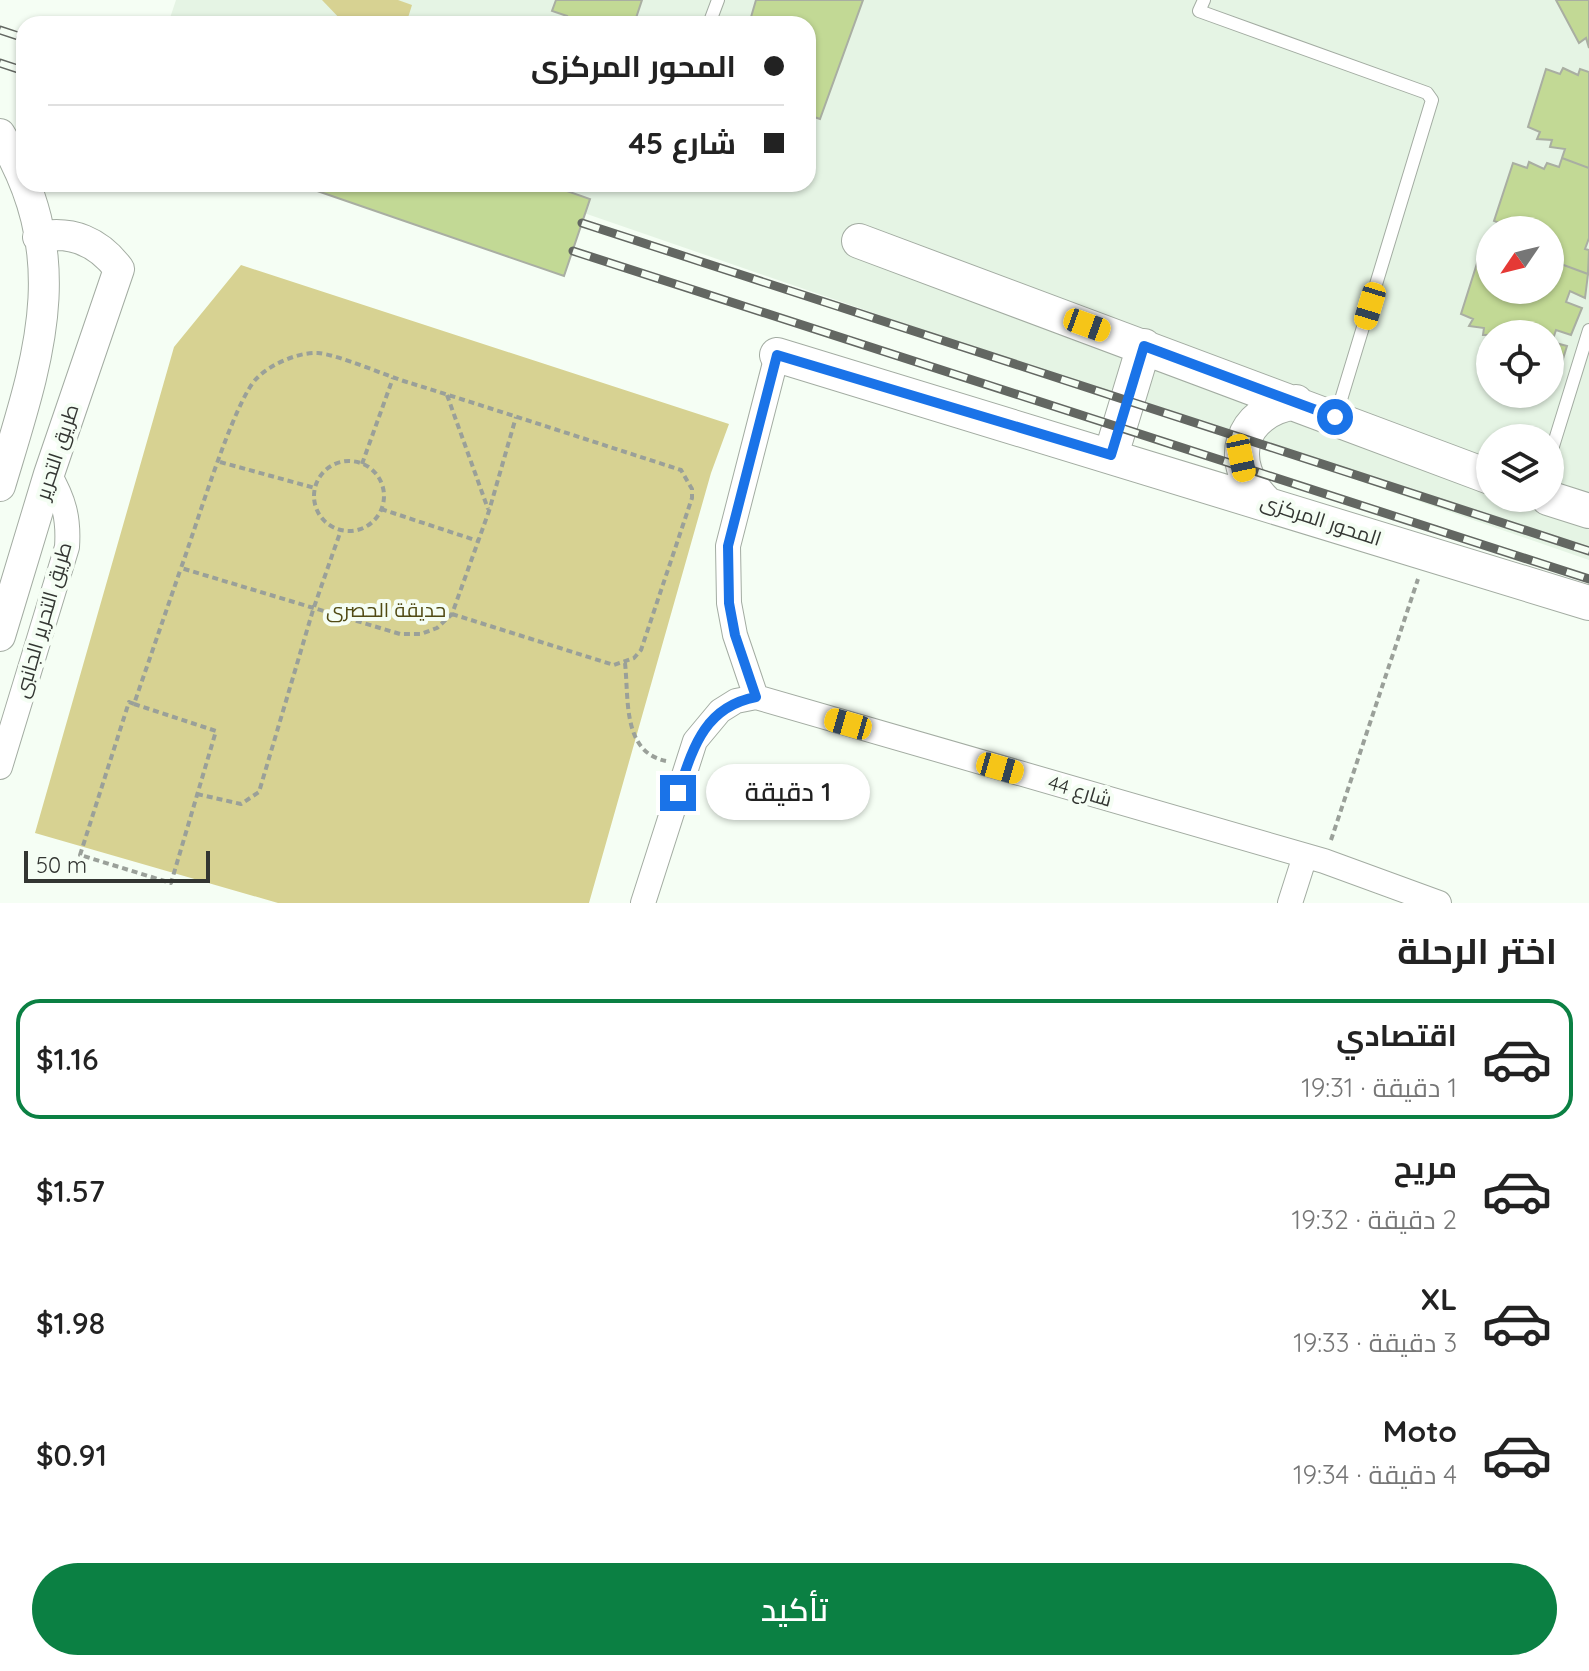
<!DOCTYPE html>
<html lang="ar">
<meta charset="utf-8">
<style>
body{margin:0;font-family:Quicksand,Cairo,sans-serif;background:#f2f2f2;color:#222;direction:rtl;height:100vh;display:flex;flex-direction:column;font-size:30px;white-space:nowrap}
*{box-sizing:border-box;margin:0}
p{font-size:26px;color:#767676}
.icon{flex:none;width:44px;height:44px;fill:none;stroke:currentColor;stroke-width:2;stroke-linecap:round;stroke-linejoin:round}
.map{position:relative;height:903px;overflow:hidden;direction:ltr}
.drawer{display:flex;flex-direction:column;background:#fff;flex:1}
.drawer>*{flex:none}
.guide{position:absolute;left:16px;top:16px;width:800px;height:176px;border-radius:24px;box-shadow:0 2px 6px #0004;direction:rtl;display:grid;align-content:center;height:176px;padding:0 32px;background:#fff}
.needle{width:52px;rotate:235deg}
.controls{position:absolute;left:1476px;top:216px;display:grid;gap:16px}
.controls a{display:grid;place-items:center;width:88px;height:88px;border-radius:50%;background:#fff;box-shadow:0 2px 6px #0004;font-size:40px}
.scale{position:absolute;left:24px;bottom:20px;width:186px;box-sizing:border-box;padding-left:8px;border:4px solid #333632;border-top:0;font-size:22px;line-height:28px;white-space:nowrap;color:#333632;-webkit-text-stroke:6px #f5fef4;paint-order:stroke}
.end{position:absolute;width:36px;height:36px;margin:-18px;border:10px solid #1a73e8;background:#fff;box-shadow:0 0 0 4px #fff}
.from{border-radius:50%}
.bubble{position:absolute;height:56px;border-radius:28px;background:#fff;box-shadow:0 2px 6px #0004;font-size:26px;font-weight:600;line-height:56px;text-align:center;direction:rtl}
.car{position:absolute;width:24px;height:48px;margin:-24px -12px;border-radius:10px;box-shadow:0 0 6px 2px #0007;background:linear-gradient(#f5c518 24%,#345 0 40%,#f5c518 0 76%,#345 0 86%,#f5c518 0)}
.guide b{display:flex;align-items:center;gap:28px;height:76px;font-size:30px}
.guide b+b{border-top:2px solid #e0e0e0}
.guide i{width:20px;height:20px;background:#222}
ul{padding:0;list-style:none}
li{display:flex;align-items:center;gap:24px;height:120px;margin:0 16px 12px;padding:0 16px;border:4px solid transparent;border-radius:24px}
li div{flex:1}
li b{display:block;font-size:30px}
li em{font-style:normal;font-weight:600}
li.active{border-color:#0b8043}
li>.icon{width:72px;height:72px;stroke-width:1.5}
h2{padding:0 32px;font-size:36px;line-height:96px}
.action{display:flex;gap:16px;margin-top:auto;padding:16px 32px}
.action a{flex:1;height:92px;border-radius:48px;background:#0b8043;color:#fff;font-size:32px;font-weight:600;line-height:92px;text-align:center}
.map>svg:first-child{display:block}
</style>
<div class="map">
<svg width="1589" height="903" viewBox="0 0 1589 903">
<rect width="100%" height="100%" fill="#f5fef4"/>
<path fill="#e5f4e4" fill-rule="evenodd" d="M176,0H1589V560L500,184H808V24H168ZM1490,230H1550V290H1490ZM1490,334H1550V394H1490ZM1490,438H1550V498H1490Z"/>
<path fill="#d7d292" d="M322,0H398L412,5L406,24H345Z
M241,265L729,424L711,473L589,903H278L35,833L174,347Z"/>
<path fill="#c2d995" stroke="#a9aea2" stroke-width="2" d="M556,0H642L634,24H565L567,16L552,11Z
M756,0H863L820,119L808,115V24H749Z
M1556,0H1589V48L1586,38L1579,43Z
M1563,68L1578,75L1580,69L1589,72V168L1562,158L1565,149L1550,147L1552,140L1537,139L1540,132L1528,127L1546,69L1560,74Z
M1562,158L1589,168V238L1585,249L1589,250L1588,274L1550,260V230H1504L1507,226L1494,221L1513,163L1527,168L1529,162L1544,169L1547,163L1559,167Z
M297,184H547L590,199L564,276Z
M1479,257L1490,261V290H1550V260L1588,274L1585,298L1570,291L1566,302L1582,308L1571,335L1556,330L1552,342L1567,346L1562,362L1557,361L1551,374L1550,334L1483,335L1484,328L1469,326L1473,319L1461,314Z"/>
<g fill="none" stroke-linecap="round" stroke-linejoin="round">
<g stroke="#a3aca2" stroke-width="14">
<path id="service" d="M1204,0L1199,11L1427,93L1432,100L1336,416
M709,24L718,0
M1550,456L1589,330"/>
</g>
<g stroke="#a3aca2" stroke-width="26">
<path id="minor" d="M756,697L735,635L729,603L728,546L777,355
M0,767L67,547C69,518 64,500 49,474
M643,903L695,741L720,711L736,701L756,697L1324,861L1439,903
M1290,903L1305,856"/>
</g>
<g stroke="#a3aca2" stroke-width="32">
<path id="tertiary" d="M0,134C76,259 38,359 0,486
M0,636L49,474L119,269C99,242 72,230 38,237"/>
</g>
<g stroke="#a3aca2" stroke-width="36">
<path id="secondary" d="M859,241L1490,477
M777,355L1589,603
M1111,455L1144,346
M1548,498L1589,511
M1266,503C1224,463 1239,411 1296,402"/>
</g>
<path stroke="#9aa099" stroke-width="4" stroke-dasharray="6 4" stroke-linecap="butt" d="M447,395L488,509
M314 496a35 35 0 1 1 70 0a35 35 0 1 1-70 0Z
M220,462L315,488
M362,464L393,378
M381,509L478,541
M452,614L614,665L634,658L641,650L692,498V489L681,470C591,441 500,411 410,383C386,376 340,355 318,353C298,352 271,364 257,378C234,400 195,530 181,568L400,634H421L437,628L452,614L489,511L516,417
M625,663C629,699 622,752 666,761
M134,704L216,731L171,883L80,855L129,702L134,704L181,568
M197,794L241,804L259,792L313,610L341,530
M1331,840L1418,579"/>
<use href="#service" stroke="#fff" stroke-width="12"/>
<use href="#minor" stroke="#fff" stroke-width="24"/>
<use href="#tertiary" stroke="#fff" stroke-width="30"/>
<use href="#secondary" stroke="#fff" stroke-width="34"/>
<g stroke="#636762" stroke-width="9">
<path id="rail" d="M0,30L24,38
M0,63L24,71
M582,223L1589,551
M573,251L1589,579"/>
</g>
<use href="#rail" stroke="#f5fef4" stroke-width="6" stroke-dasharray="18" stroke-linecap="butt"/>
</g>
<g fill="none" stroke-linecap="round" stroke-linejoin="round">
<path stroke="#1a73e8" stroke-width="10" d="M678,793C693,748 704,707 756,697L735,635L729,603L728,546L777,355L1111,455L1144,346L1335,417"/>
</g>
<g text-anchor="middle" stroke-width="8" stroke-linejoin="round" paint-order="stroke">
<g font-size="20" fill="#333632" stroke="#f5fef4">
<text transform="translate(57 452) rotate(-72)" y="7">طريق التحرير</text>
<text transform="translate(1321 520) rotate(18)" y="7">المحور المركزى</text>
<text transform="translate(43 620) rotate(-74)" y="7">طريق التحرير الجانبى</text>
<text transform="translate(1080 791) rotate(16)" y="7">شارع 44</text>
</g>
<g font-size="20" fill="#514b14" stroke="#f5fef4">
<text x="386" y="617">حديقة الحصرى</text>
</g>
</g>
</svg>
<div class="controls">
<a><svg class="needle" viewBox="-14 -14 28 28"><path d="M0-13l5 13h-10z" fill="#e53935"/><path d="M0 13l5-13h-10z" fill="#767676"/></svg></a>
<a><svg class="icon" aria-label="locate" viewBox="0 0 24 24"><circle cx="12" cy="12" r="6"/><path d="M12 2v4M12 18v4M2 12h4M18 12h4"/></svg></a>
<a><svg class="icon" aria-label="layers" viewBox="0 0 24 24"><path d="M12 4l9 5-9 5-9-5zM3 14l9 5 9-5"/></svg></a>
</div>
<div class="scale">50 m</div>
<i class="end from" style="left:1335px;top:417px"></i>
<i class="end" style="left:678px;top:793px"></i>
<div class="bubble" style="left:706px;top:764px;width:164px">1 دقيقة</div>
<i class="car" style="left:1370px;top:306px;rotate:197deg"></i>
<i class="car" style="left:1087px;top:325px;rotate:110deg"></i>
<i class="car" style="left:1241px;top:458px;rotate:168deg"></i>
<i class="car" style="left:848px;top:724px;rotate:286deg"></i>
<i class="car" style="left:1000px;top:768px;rotate:106deg"></i>
<div class="guide">
<b><i class="from"></i>المحور المركزى</b>
<b><i></i>شارع 45</b>
</div>
</div>
<section class="drawer">
<h2>اختر الرحلة</h2>
<ul>
<li class="active"><svg class="icon" aria-label="car" viewBox="0 0 24 24"><path d="M5 17H2v-5l4-1 3-4h7l3 4 3 1v5h-3M9 17h6M6 11h13"/><circle cx="7" cy="17" r="2"/><circle cx="17" cy="17" r="2"/></svg><div><b>اقتصادي</b><p>1 دقيقة · 19:31</p></div><em>$1.16</em></li>
<li><svg class="icon" aria-label="car" viewBox="0 0 24 24"><path d="M5 17H2v-5l4-1 3-4h7l3 4 3 1v5h-3M9 17h6M6 11h13"/><circle cx="7" cy="17" r="2"/><circle cx="17" cy="17" r="2"/></svg><div><b>مريح</b><p>2 دقيقة · 19:32</p></div><em>$1.57</em></li>
<li><svg class="icon" aria-label="car" viewBox="0 0 24 24"><path d="M5 17H2v-5l4-1 3-4h7l3 4 3 1v5h-3M9 17h6M6 11h13"/><circle cx="7" cy="17" r="2"/><circle cx="17" cy="17" r="2"/></svg><div><b>XL</b><p>3 دقيقة · 19:33</p></div><em>$1.98</em></li>
<li><svg class="icon" aria-label="car" viewBox="0 0 24 24"><path d="M5 17H2v-5l4-1 3-4h7l3 4 3 1v5h-3M9 17h6M6 11h13"/><circle cx="7" cy="17" r="2"/><circle cx="17" cy="17" r="2"/></svg><div><b>Moto</b><p>4 دقيقة · 19:34</p></div><em>$0.91</em></li>
</ul>
<div class="action"><a>تأكيد</a></div>
</section>
